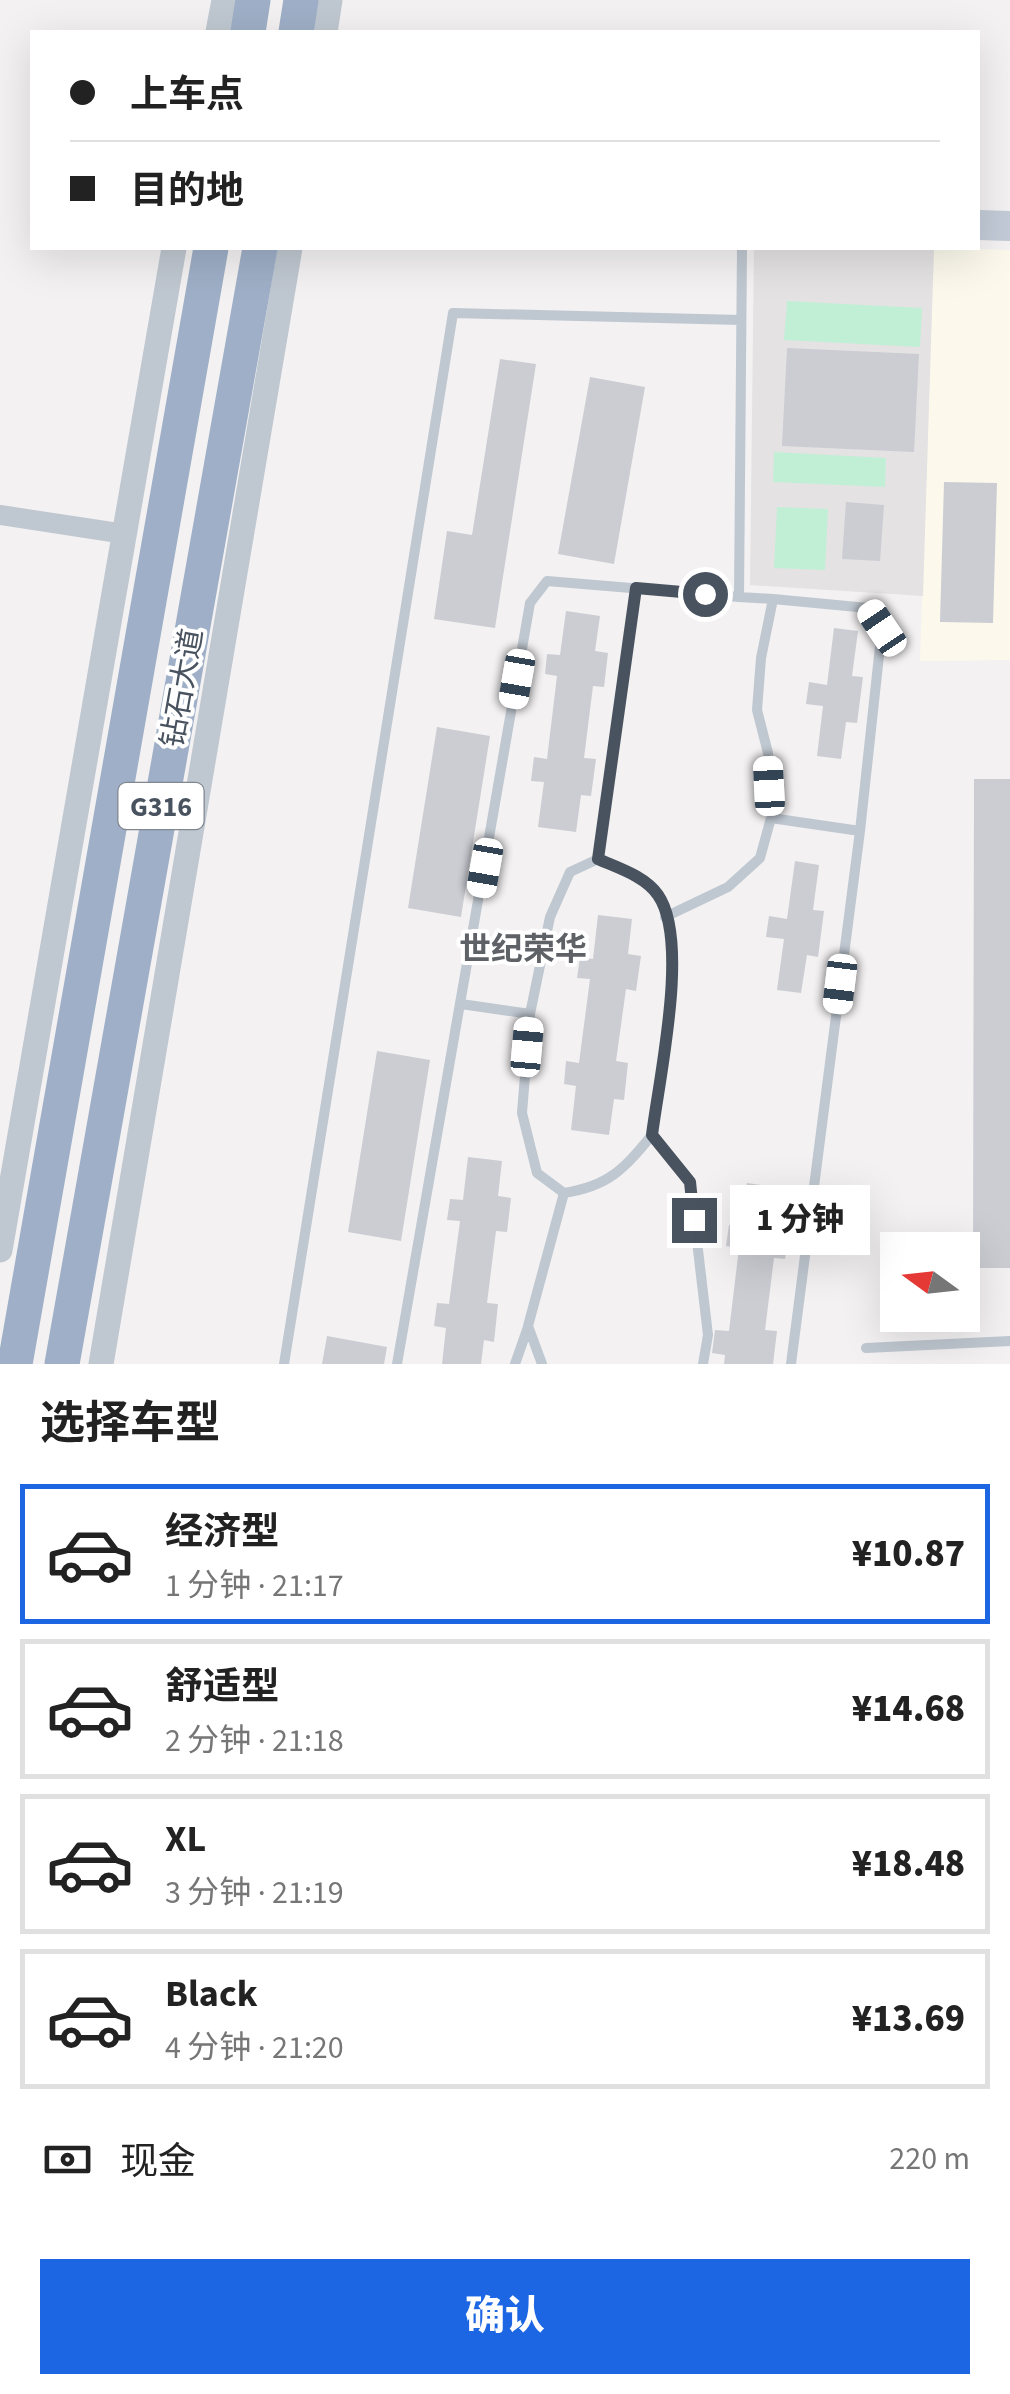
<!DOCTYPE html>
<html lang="zh">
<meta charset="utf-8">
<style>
body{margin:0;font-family:"Source Sans 3","Noto Sans SC",sans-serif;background:#f6f6f6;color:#222;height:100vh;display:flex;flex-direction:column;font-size:38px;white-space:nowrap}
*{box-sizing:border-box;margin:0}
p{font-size:32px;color:#767676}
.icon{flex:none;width:55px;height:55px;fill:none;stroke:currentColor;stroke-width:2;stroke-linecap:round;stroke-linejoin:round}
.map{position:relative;height:1364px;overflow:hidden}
.sheet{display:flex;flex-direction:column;background:#fff;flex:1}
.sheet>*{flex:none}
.guide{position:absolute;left:30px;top:30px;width:950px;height:220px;border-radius:0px;box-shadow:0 10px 40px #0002;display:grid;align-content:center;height:220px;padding:0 40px;background:#fff}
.needle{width:65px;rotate:285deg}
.fabs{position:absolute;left:880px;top:1232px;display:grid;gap:20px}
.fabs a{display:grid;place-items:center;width:100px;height:100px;border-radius:0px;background:#fff;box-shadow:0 10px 40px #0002;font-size:50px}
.end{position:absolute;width:45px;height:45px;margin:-22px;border:12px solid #49535f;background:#fff;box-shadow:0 0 0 5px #fff}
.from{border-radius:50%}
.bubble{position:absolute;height:70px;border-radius:0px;background:#fff;box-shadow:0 10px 40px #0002;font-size:32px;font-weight:800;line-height:70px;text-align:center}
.car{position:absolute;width:30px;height:60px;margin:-30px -15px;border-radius:12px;box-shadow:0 0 8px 2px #0007;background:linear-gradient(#fff 24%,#345 0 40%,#fff 0 76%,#345 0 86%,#fff 0)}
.guide b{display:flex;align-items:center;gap:35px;height:95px;font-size:38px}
.guide b+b{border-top:2px solid #e0e0e0}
.guide i{width:25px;height:25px;background:#222}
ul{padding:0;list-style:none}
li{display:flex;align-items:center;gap:30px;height:140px;margin:0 20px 15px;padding:0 20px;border:5px solid #e0e0e0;border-radius:0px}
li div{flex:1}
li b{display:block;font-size:38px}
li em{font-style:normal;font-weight:800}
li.active{border-color:#1c65e3}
li>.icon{width:90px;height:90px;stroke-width:1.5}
h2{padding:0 40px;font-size:45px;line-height:120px}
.pay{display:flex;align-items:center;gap:25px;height:110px;padding:0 40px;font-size:38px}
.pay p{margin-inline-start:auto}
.primary-button{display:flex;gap:20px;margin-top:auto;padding:20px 40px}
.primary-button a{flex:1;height:115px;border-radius:0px;background:#1c65e3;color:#fff;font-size:40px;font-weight:800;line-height:115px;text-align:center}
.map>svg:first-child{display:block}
</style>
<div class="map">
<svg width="1010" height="1364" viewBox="0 0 1010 1364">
<rect width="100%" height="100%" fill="#f3f1f1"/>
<path fill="#fcf9ec" d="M934,248L1010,250V660L920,661Z"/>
<path fill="#e4e2e3" d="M754,248H934L923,596L750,585Z"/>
<path fill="#c1efd6" d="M787,301L922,308L920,347L784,340Z
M774,452L886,458L885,487L773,482Z
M777,507L828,509L825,570L774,568Z"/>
<path fill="#cbcdd3" d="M787,348L919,354L914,452L782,446Z
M500,359L536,364L495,628L434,619L447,531L472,535Z
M590,377L645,387L614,564L558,554Z
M944,482L997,483L993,623L940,622Z
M846,502L884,505L880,561L842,559Z
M566,611L600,616L595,651L608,653L604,687L593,686L584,758L596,759L591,796L581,795L576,832L538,827L544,782L531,781L534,757L547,759L557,676L545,674L547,654L560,655Z
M834,628L858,631L852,676L863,677L857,723L846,722L841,759L817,756L823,706L806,704L809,682L827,685Z
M437,727L490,736L461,917L408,908Z
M974,779H1010V1268H973Z
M795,861L819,865L813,910L824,911L818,957L807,955L801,993L777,990L784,939L766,937L769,916L787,919Z
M598,915L632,919L628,954L641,956L636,991L626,989L616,1061L628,1063L624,1100L614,1099L609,1135L571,1130L576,1086L564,1084L566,1061L579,1063L590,979L577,978L580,957L593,959Z
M377,1051L430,1060L401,1241L348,1232Z
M468,1157L502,1161L498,1196L511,1198L507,1232L496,1231L487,1303L498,1304L494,1342L484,1340L481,1364H442L446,1328L434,1326L437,1303L449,1304L460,1221L447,1220L450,1199L463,1200Z
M747,1183L781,1188L777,1223L790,1225L785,1259L774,1258L765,1330L777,1331L773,1364H724L725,1355L712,1353L715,1330L729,1331L739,1248L726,1246L729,1225L741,1227Z
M327,1336L387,1347L384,1364H322Z"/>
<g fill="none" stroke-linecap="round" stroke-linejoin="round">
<path stroke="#bfc7d0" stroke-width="10" d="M739,597L773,599L761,658L757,710L768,753L771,818L860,831L791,1364
M773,599L868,608L882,628L860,831
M598,859L636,589
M665,917L728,887L760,858L771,818
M461,1004L530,1014
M652,1135C624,1169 609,1186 564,1193L537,1173L522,1113L530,1014L550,917L570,872L598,859C618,868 645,876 658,895C690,941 659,1079 652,1135L690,1182L708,1335L703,1364
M866,1348L1010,1341
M284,1364L453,313L741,320
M397,1364L530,603L547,581L739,597L742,248
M515,1364L528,1327
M542,1364L528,1326L564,1193"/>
<path stroke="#bfc7d0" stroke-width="20" d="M0,515L125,534"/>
<path stroke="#bfc7d0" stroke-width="25" d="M218,32L224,0
M325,32L330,0
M0,1250L174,248
M101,1364L290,248"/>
<path stroke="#c2cbd7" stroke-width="30" d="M978,225L1010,226"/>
<path stroke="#9eafc7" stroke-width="35" d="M248,32L253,0
M296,32L301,0
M15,1364L211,248
M62,1364L260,248"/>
</g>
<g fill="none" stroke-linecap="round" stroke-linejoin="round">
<path stroke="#49535f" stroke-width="12" d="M694,1220L690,1182L652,1135C659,1078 690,941 658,895C645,876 618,868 598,859L636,588L705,594"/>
</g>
<g text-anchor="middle" stroke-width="8" stroke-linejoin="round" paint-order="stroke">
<rect fill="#fff" stroke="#80878f" stroke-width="2.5" x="118.5" y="783" width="85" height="46" rx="8"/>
<g font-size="28" font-weight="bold" fill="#49535f">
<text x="161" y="816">G316</text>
</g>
<g font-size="30" fill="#49535f" stroke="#fff">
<text transform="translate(182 688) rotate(-80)" y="10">钻石大道</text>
</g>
<g font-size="32" font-weight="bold" fill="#5e6166" stroke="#fff">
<text x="523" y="960">世纪荣华</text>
</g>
</g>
</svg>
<div class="fabs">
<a><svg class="needle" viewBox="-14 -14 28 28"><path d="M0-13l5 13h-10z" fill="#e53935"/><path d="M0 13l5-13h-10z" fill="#767676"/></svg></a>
</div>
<i class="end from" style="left:705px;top:594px"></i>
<i class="end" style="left:694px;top:1220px"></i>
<div class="bubble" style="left:730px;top:1185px;width:140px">1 分钟</div>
<i class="car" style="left:882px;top:628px;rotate:326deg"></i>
<i class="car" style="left:517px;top:679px;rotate:190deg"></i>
<i class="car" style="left:769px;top:786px;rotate:357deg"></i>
<i class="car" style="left:485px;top:868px;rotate:190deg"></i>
<i class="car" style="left:840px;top:984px;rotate:187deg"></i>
<i class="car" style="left:527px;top:1047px;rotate:5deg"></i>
<div class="guide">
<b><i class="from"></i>上车点</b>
<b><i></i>目的地</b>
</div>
</div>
<section class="sheet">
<h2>选择车型</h2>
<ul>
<li class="active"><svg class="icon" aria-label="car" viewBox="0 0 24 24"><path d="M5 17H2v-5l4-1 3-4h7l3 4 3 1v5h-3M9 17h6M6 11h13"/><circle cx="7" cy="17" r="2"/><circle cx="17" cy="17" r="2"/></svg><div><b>经济型</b><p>1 分钟 · 21:17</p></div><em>¥10.87</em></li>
<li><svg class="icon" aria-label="car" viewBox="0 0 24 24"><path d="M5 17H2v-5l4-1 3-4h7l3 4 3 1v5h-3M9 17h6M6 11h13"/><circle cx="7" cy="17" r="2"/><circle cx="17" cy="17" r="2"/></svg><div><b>舒适型</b><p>2 分钟 · 21:18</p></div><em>¥14.68</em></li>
<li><svg class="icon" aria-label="car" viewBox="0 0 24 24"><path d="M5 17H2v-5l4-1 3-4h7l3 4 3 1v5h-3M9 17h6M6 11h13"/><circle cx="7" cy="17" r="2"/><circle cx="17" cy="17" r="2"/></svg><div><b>XL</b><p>3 分钟 · 21:19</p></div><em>¥18.48</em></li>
<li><svg class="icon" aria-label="car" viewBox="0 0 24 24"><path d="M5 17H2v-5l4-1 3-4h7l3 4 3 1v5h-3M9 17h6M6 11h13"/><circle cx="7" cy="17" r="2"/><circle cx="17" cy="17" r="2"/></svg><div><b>Black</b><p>4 分钟 · 21:20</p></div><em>¥13.69</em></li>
</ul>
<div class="pay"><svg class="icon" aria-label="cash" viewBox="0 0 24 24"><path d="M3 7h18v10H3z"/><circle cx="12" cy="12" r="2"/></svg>现金<p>220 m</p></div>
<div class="primary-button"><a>确认</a></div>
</section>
